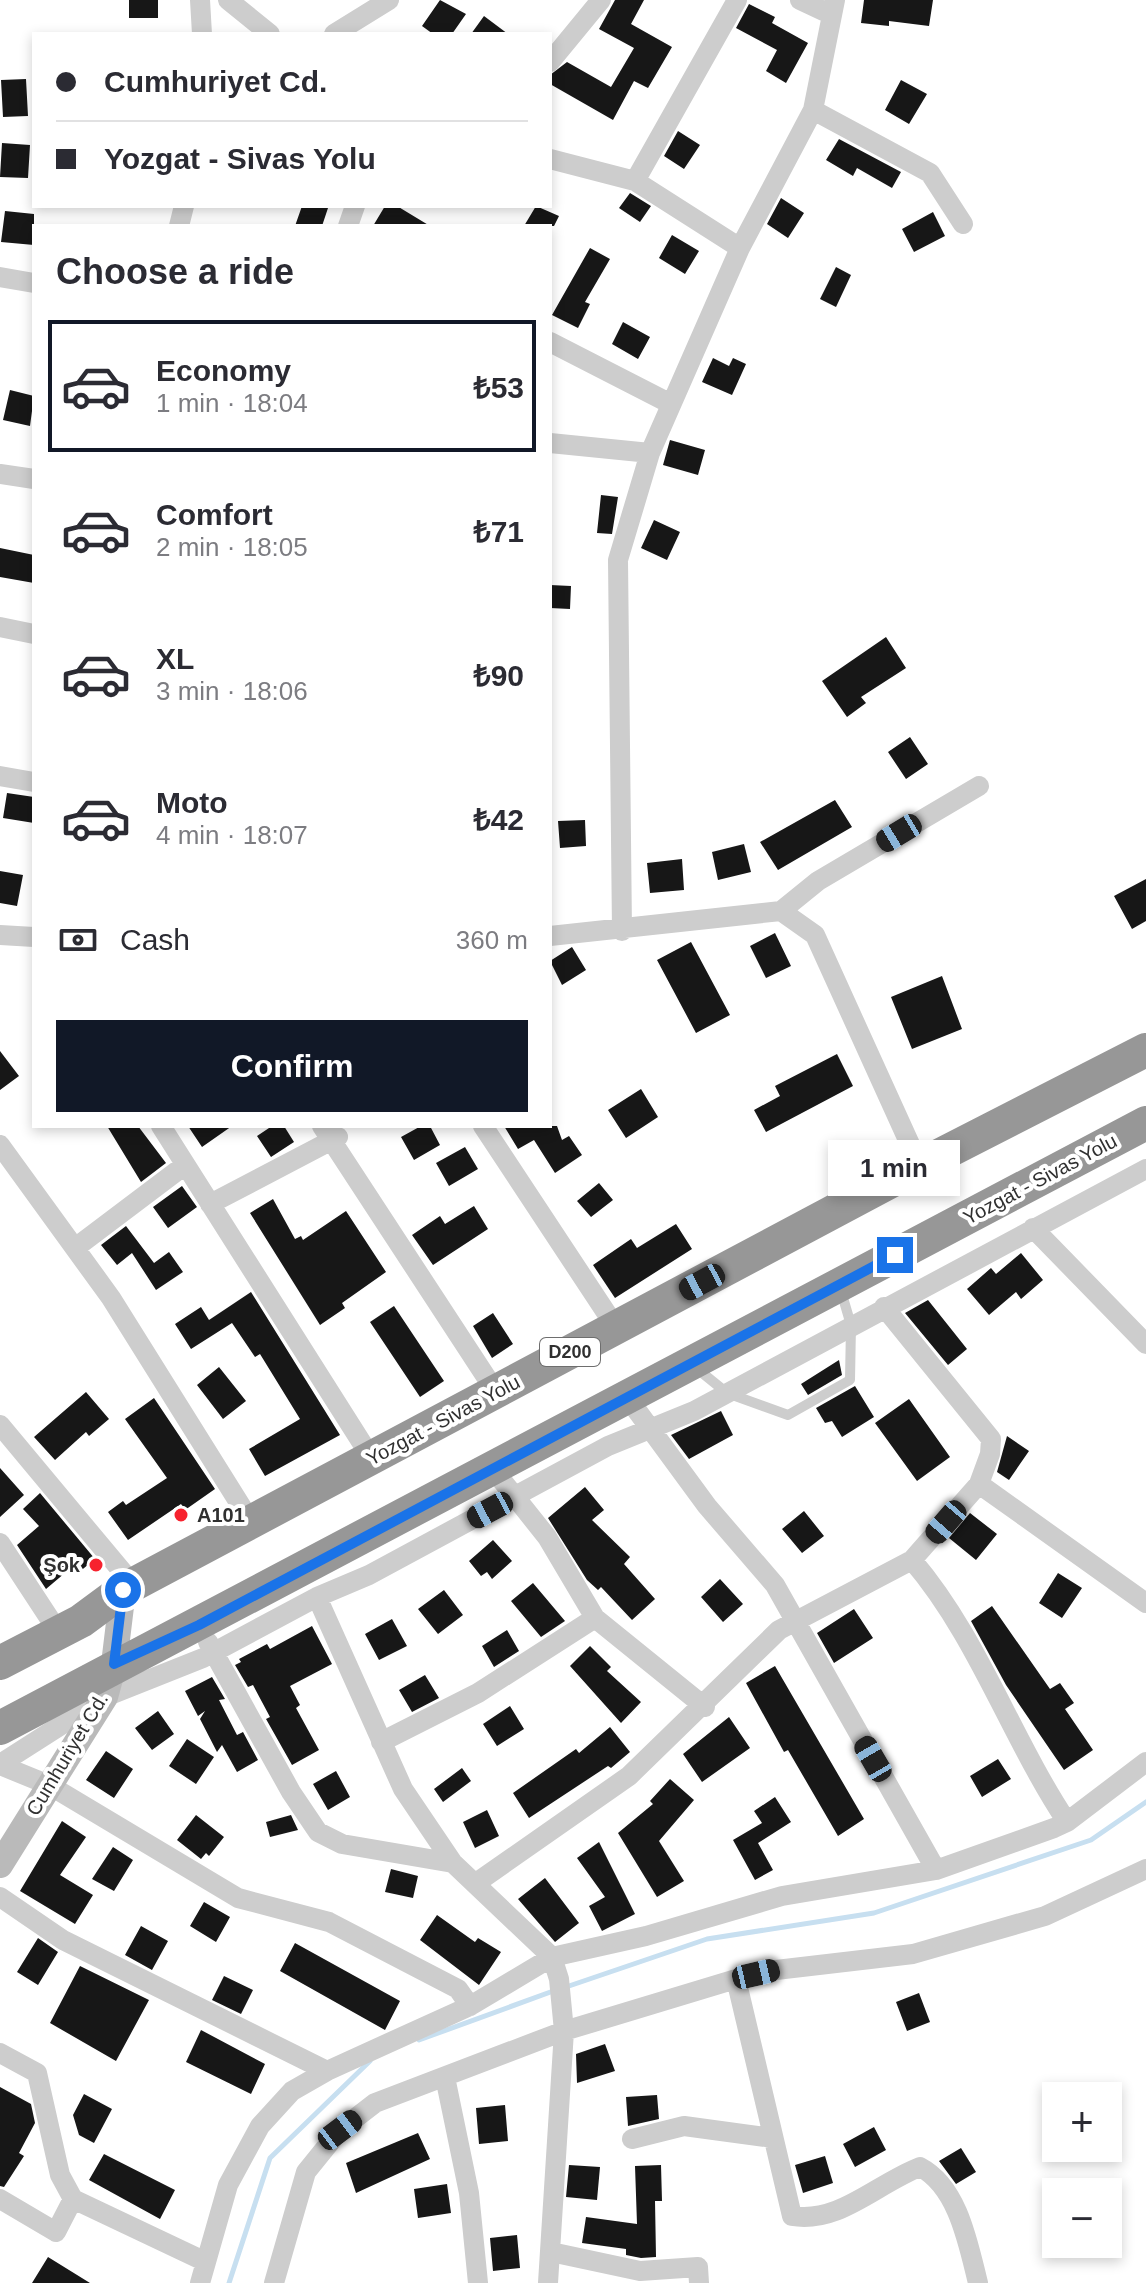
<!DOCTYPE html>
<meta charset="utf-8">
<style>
body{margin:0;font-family:Arial,sans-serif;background:#f2f2f3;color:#2b2b33;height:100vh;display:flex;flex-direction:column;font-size:30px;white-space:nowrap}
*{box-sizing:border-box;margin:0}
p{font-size:26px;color:#7c7c81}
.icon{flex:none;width:44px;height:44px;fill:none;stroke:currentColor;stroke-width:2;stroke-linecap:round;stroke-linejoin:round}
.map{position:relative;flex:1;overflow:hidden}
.sheet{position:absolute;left:32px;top:224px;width:520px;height:904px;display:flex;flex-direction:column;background:#fff;border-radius:0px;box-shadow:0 4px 12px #0003}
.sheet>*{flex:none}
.banner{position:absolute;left:32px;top:32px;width:520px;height:176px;border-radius:0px;box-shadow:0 4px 12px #0003;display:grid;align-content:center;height:176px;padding:0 24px;background:#fff}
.tools{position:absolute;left:1042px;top:2082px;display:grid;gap:16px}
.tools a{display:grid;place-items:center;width:80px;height:80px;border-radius:0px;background:#fff;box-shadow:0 4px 12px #0003;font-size:40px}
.end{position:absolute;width:36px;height:36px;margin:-18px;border:10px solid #1a73e8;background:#fff;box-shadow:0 0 0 4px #fff}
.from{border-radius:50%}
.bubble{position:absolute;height:56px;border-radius:0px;background:#fff;box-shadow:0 4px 12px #0003;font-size:26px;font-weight:700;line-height:56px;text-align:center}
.car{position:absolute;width:24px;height:48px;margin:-24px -12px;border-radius:10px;box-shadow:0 0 6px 2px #0007;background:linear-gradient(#222 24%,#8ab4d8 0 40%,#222 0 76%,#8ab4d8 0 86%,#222 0)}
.banner b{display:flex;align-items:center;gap:28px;height:76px;font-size:30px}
.banner b+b{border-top:2px solid #e1e1e2}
.banner i{width:20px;height:20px;background:#2b2b33}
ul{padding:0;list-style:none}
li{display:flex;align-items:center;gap:24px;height:132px;margin:0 16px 12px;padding:0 8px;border:4px solid transparent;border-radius:0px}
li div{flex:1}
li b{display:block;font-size:30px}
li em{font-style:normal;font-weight:700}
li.current{border-color:#111827}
li>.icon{width:72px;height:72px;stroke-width:1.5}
h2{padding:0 24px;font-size:36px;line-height:96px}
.pay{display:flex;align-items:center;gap:20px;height:88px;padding:0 24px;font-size:30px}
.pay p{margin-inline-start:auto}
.primary-button{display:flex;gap:16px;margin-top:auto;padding:16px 24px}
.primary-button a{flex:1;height:92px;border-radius:0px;background:#111827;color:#fff;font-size:32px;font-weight:700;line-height:92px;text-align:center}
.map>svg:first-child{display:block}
</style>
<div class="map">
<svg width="1146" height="2283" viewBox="0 0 1146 2283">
<rect width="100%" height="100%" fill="#fff"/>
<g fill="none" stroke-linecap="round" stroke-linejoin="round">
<path stroke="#c7dff0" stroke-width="5" d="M566,1987L707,1939L874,1913L1091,1840L1146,1802
M419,2040L556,1990
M229,2283L270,2158L370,2061"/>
</g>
<path fill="#171717" d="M129,0H158V18H129Z
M440,0L466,14L452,34H433L422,26Z
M615,0H644L631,24L672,47L648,88L634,81L613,120L550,84V75L567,62L611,87L634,48L599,29Z
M864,0H933L929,26L889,21V26L861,23Z
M749,4L775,17L772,23L808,43L786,83L766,71L777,50L736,28Z
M484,16L508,34H471Z
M26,79L28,116L3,117L1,80Z
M901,80L927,94L909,124L885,110Z
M678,131L700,145L684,169L664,156Z
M839,139L901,172L892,188L857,168L853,176L826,160Z
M2,143L30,145L28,178L0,177Z
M630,193L651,206L640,222L619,208Z
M781,198L804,213L788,238L767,224Z
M302,206L328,208L322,226H295Z
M385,206H397L430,226H373Z
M536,206L559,216L554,226H524Z
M5,211L34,214V245L1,242Z
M933,212L945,236L914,252L902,229Z
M672,235L699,251L685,274L659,258Z
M590,248L610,259L585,302L590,304L578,328L552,315Z
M836,267L851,275L836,307L820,299Z
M623,322L650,337L638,359L612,344Z
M713,358L729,366L733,358L746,364L732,395L702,382Z
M10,390L34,396L30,426L3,420Z
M670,440L705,450L698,475L663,465Z
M601,495L618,497L612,534L597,533Z
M654,520L680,532L667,560L641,548Z
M0,548L34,555V583L0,577Z
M550,585L571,586L570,609L550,608Z
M886,637L906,668L861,697L866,703L847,717L822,681Z
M910,737L928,764L906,779L888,752Z
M7,793L34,797V823L3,818Z
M835,800L852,827L778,870L760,842Z
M585,820L586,846L560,848L558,821Z
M744,844L751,872L718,880L712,852Z
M682,859L684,890L650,893L647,863Z
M0,871L23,875L17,906L0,903Z
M1146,879V921L1132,929L1114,896Z
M775,933L791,966L766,978L750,946Z
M691,942L730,1015L696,1033L657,960Z
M572,947L586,970L562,985L550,961Z
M942,976L962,1029L912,1049L891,997Z
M0,1051L19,1076L0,1090Z
M837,1054L853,1086L766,1132L754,1110L780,1096L775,1086Z
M641,1089L658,1117L626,1138L608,1110Z
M107,1126H138L166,1163L141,1182Z
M188,1126H232L202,1147Z
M272,1126H284L294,1142L271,1157L257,1136Z
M421,1126H430L440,1145L414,1160L401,1137Z
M504,1126H557L562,1140L569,1136L582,1155L555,1173L534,1140L518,1149Z
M465,1147L478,1169L449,1186L436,1163Z
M599,1183L613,1200L591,1217L577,1201Z
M182,1186L197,1207L168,1228L153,1207Z
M273,1199L295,1239L301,1236L303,1240L346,1211L386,1272L342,1303L345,1308L320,1325L250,1213Z
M474,1206L488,1229L433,1265L412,1235L440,1216L445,1224Z
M676,1224L692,1249L615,1298L593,1265L631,1239L637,1248Z
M126,1226L154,1263L169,1252L183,1272L156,1290L132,1253L117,1265L101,1245Z
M1021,1253L1043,1280L1021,1299L1016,1292L989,1315L967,1289L991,1268L996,1274Z
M251,1292L340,1435L265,1476L249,1449L300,1419L260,1354L255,1357L232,1323L191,1349L175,1324L201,1307L209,1320Z
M928,1300L967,1349L948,1365L905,1313Z
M394,1306L444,1381L420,1397L370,1322Z
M493,1313L513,1344L492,1358L473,1326Z
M839,1360L842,1375L808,1395L801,1384Z
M219,1367L246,1401L223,1419L197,1385Z
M855,1386L874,1417L842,1437L832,1421L825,1423L816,1408Z
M86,1392L109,1419L89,1436L86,1432L55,1460L34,1437Z
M154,1398L215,1489L185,1510L181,1504L128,1540L108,1512L123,1501L126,1505L167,1478L125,1419Z
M909,1399L950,1457L917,1481L875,1423Z
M721,1411L733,1435L689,1459L671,1435Z
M1007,1436L1029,1451L1009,1480L997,1472Z
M0,1468L24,1495L0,1517Z
M585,1487L604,1510L592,1520L630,1557L624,1564L655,1599L632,1620L601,1587L598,1590L587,1580L548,1518Z
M40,1493L95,1559L78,1573L72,1567L46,1589L17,1545L39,1526L23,1509Z
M804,1511L824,1536L802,1553L782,1529Z
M970,1513L997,1534L976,1560L949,1538Z
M493,1540L512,1561L492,1579L487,1572L481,1576L469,1561Z
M1058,1573L1082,1588L1062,1618L1039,1603Z
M720,1579L743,1604L723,1622L701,1597Z
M533,1583L565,1621L541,1637L511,1601Z
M444,1590L463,1615L438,1634L418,1609Z
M992,1606L1050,1689L1060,1683L1074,1703L1065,1709L1093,1750L1064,1770L1006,1685L971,1621Z
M854,1609L873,1638L834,1663L817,1633Z
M392,1619L407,1646L379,1660L365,1634Z
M312,1626L332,1664L290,1686L300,1705L296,1708L319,1750L292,1765L266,1719L270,1717L253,1685L248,1687L235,1665L241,1662L239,1659L267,1644L270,1649Z
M507,1630L519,1651L494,1667L482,1646Z
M590,1646L611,1667L607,1671L641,1702L621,1723L570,1666Z
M775,1666L864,1819L838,1836L788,1750L784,1752L746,1683Z
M425,1675L439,1698L412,1712L399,1690Z
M212,1677L225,1699L219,1700L237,1735L243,1732L258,1760L237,1772L222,1745L217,1752L200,1719L205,1711L198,1716L185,1691Z
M510,1706L524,1729L497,1746L483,1724Z
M158,1711L174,1734L152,1750L135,1728Z
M729,1717L750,1748L702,1782L683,1754Z
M610,1727L630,1752L611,1768L608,1766L529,1818L513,1793L576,1749L579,1753Z
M187,1739L214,1757L196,1784L169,1766Z
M106,1751L133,1769L114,1798L86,1780Z
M998,1759L1011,1779L982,1797L970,1776Z
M462,1768L471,1781L443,1802L434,1789Z
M336,1771L350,1797L328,1810L313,1784Z
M670,1779L694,1800L659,1841L684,1881L657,1897L618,1833L653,1804L650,1801Z
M775,1797L791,1822L758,1843L773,1870L755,1880L733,1840L762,1823L754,1811Z
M487,1810L499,1836L475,1848L463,1822Z
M196,1815L224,1837L209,1856L206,1853L201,1859L177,1840Z
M291,1815L298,1830L270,1837L266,1822Z
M62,1821L86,1837L60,1875L93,1895L75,1924L20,1891Z
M599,1842L635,1914L602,1931L589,1906L605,1897L577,1858Z
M113,1847L133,1860L114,1891L92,1879Z
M391,1869L418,1876L413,1898L385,1892Z
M545,1878L579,1923L555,1942L518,1899Z
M204,1902L230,1917L216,1942L190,1926Z
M437,1915L475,1942L478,1938L501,1952L479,1985L420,1940Z
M141,1926L168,1941L152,1970L125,1955Z
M38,1938L58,1952L38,1985L17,1972Z
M295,1943L400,2001L385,2030L280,1971Z
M80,1966L149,2000L116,2061L50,2023Z
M224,1976L253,1990L241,2014L212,2000Z
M919,1993L930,2022L907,2031L896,2002Z
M201,2030L265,2064L251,2094L186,2062Z
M605,2044L615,2071L577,2083L576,2054Z
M0,2087L31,2104L35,2123L19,2153L24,2156L4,2187L0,2186Z
M84,2094L112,2109L94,2143L79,2135L73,2115Z
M657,2095L659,2119L628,2126L626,2097Z
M505,2105L508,2141L479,2144L476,2108Z
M874,2127L886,2150L855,2167L843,2144Z
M418,2133L430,2159L356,2193L346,2163Z
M961,2148L976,2172L956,2184L939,2161Z
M104,2154L175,2190L160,2219L89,2180Z
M825,2156L833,2183L803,2193L795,2165Z
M569,2165L600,2167L597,2200L566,2197Z
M661,2165L662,2201H655L656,2257L641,2258L626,2255V2249L582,2243L586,2217L637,2224L635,2166Z
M447,2184L451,2213L418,2218L414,2189Z
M517,2235L520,2268L493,2271L490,2238Z
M48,2257L90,2283H32Z"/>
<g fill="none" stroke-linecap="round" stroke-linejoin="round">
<path stroke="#cdcdcd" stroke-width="10" d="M695,1367L727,1393L788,1415L850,1380L851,1325L841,1291"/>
<path stroke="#cdcdcd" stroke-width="20" d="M200,0L202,34
M228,0L270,34
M800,0L832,15
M334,34L389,0
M550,62L601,0
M813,110L930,173L963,224
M550,159L635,181L740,248
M635,181L737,0
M179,226L184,206
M348,226L355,206
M0,277L34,283
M550,342L671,404
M550,443L650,453
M0,474L34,479
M0,627L34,634
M0,776L34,782
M781,911L818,881L979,786
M622,931L618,560L650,453L740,248L813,110L835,0
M0,935L34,937
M550,936L781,911L815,935L918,1162
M161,1126L367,1451
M322,1126L492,1386
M483,1126L613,1323
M0,1145L111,1298L248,1517
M210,1204L338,1137
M1033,1228L1146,1344
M75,1248L185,1165
M627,1397L707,1506L775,1585L936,1870
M0,1425L131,1582L123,1590
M492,1468L547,1537L595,1618L705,1707
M979,1484L1146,1603
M0,1543L59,1633
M912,1560C978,1637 1011,1738 1067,1822
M317,1597L403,1789L453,1863L552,1957L559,1979L564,2031L548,2283
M208,1642L291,1792L318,1832L342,1844L453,1863
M381,1742L478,1693L595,1618
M0,1764L105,1697L203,1658L317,1597L369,1575L608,1446L694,1411L1146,1169
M0,1765L49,1785L238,1898L329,1922L458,1989L470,2006
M476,1883L629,1776L779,1630L912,1560L979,1484L990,1454L991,1439L884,1307
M0,1897L63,1940L327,2071
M736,1979L792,2216C839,2224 876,2184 920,2167C958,2187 968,2243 978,2283
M0,2053L37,2073L60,2175L73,2199L56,2232L0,2199
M445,2077L469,2193L478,2283
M632,2139L684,2126L773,2138
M73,2199L206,2262
M551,2252L640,2271L698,2267L699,2283
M200,2283L228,2185L260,2126L292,2091L327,2071L470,2006L552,1957L646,1936L782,1896L936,1870L1054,1828L1067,1822L1146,1762
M274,2283L306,2172L340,2130L375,2103L564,2031L736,1979L776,1970L913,1954L1045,1916L1146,1869"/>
<path stroke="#bababa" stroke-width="26" d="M0,1865L105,1697L114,1664L123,1590"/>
<path stroke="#979797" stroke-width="34" d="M0,1663L81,1621L123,1590L923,1164L1146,1050
M0,1728L1146,1123"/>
</g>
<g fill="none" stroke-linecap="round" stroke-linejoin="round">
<path stroke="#1a73e8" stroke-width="10" d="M123,1590L114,1664L199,1625L895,1255"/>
</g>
<g fill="#f7222e" stroke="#fff" stroke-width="3">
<circle cx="181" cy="1515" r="8"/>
<circle cx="96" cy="1565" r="8"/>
</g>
<g text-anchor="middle" stroke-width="8" stroke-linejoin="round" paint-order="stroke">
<rect fill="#fff" stroke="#6e6e6e" stroke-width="2" x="540" y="1338" width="60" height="28" rx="6"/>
<g font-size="18" font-weight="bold" fill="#303030">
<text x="570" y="1358">D200</text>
</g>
<g font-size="20" fill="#303030" stroke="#fff">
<text transform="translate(1040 1179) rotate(-28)" y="7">Yozgat - Sivas Yolu</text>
<text transform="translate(443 1420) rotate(-28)" y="7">Yozgat - Sivas Yolu</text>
<text transform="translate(67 1754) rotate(-59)" y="7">Cumhuriyet Cd.</text>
</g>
<g font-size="20" font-weight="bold" fill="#303030" stroke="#fff" text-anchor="start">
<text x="197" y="1522">A101</text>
<text x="80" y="1572" text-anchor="end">Şok</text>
</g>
</g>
</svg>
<div class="tools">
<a>+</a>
<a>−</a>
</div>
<i class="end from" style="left:123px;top:1590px"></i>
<i class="end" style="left:895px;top:1255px"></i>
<div class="bubble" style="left:828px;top:1140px;width:132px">1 min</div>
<i class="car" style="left:899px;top:833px;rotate:239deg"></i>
<i class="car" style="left:702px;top:1282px;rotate:242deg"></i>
<i class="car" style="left:490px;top:1510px;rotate:242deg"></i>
<i class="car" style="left:946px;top:1522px;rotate:221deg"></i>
<i class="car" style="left:873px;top:1759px;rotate:330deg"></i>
<i class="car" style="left:756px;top:1974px;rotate:77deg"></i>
<i class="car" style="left:340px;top:2130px;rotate:53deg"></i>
<div class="banner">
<b><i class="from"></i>Cumhuriyet Cd.</b>
<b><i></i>Yozgat - Sivas Yolu</b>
</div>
<section class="sheet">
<h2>Choose a ride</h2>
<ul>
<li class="current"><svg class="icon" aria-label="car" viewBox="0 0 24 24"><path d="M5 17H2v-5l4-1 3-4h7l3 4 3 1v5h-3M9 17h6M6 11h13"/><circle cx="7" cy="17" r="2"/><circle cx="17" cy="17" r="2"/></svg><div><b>Economy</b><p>1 min · 18:04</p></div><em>₺53</em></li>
<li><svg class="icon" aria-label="car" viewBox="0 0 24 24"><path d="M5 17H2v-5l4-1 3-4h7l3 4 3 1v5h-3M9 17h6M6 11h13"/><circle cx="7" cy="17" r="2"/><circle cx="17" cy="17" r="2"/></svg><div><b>Comfort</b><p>2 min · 18:05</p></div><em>₺71</em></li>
<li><svg class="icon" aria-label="car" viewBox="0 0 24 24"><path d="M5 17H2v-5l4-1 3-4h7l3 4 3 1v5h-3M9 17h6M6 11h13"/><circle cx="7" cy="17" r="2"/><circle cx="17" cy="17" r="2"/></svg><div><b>XL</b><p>3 min · 18:06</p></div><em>₺90</em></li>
<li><svg class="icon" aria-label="car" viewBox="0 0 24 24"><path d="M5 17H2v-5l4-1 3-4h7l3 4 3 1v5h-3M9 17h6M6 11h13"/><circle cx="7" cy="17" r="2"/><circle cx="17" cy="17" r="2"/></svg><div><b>Moto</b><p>4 min · 18:07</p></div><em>₺42</em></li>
</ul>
<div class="pay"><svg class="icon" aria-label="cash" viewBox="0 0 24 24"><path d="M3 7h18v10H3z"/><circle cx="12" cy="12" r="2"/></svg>Cash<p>360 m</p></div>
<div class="primary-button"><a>Confirm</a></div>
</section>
</div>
